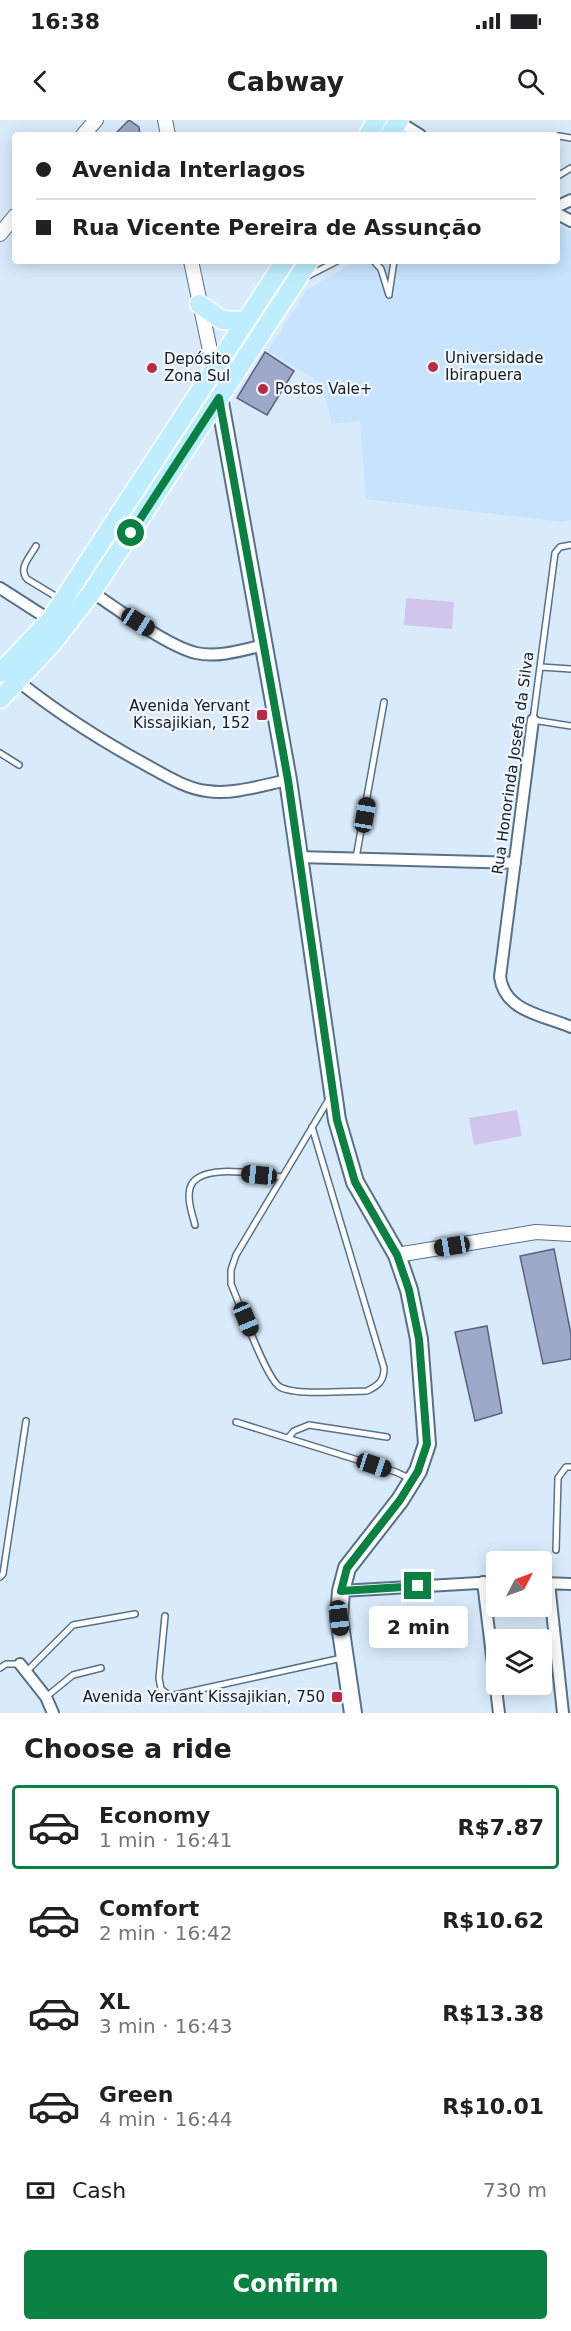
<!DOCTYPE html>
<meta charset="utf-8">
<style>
body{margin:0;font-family:"DejaVu Sans",sans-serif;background:#f2f2f2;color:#202124;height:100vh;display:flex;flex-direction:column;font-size:22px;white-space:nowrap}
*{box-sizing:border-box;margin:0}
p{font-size:20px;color:#757577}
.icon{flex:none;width:33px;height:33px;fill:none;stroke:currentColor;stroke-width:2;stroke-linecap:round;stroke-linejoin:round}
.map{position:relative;height:1593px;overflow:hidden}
.drawer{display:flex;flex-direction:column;background:#fff;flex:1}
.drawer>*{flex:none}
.banner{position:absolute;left:12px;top:12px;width:548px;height:132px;border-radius:6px;box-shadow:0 3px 15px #0003;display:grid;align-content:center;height:132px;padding:0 24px;background:#fff}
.needle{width:39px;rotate:49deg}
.tools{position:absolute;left:486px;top:1431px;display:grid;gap:12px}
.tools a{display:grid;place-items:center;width:66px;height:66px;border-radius:6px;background:#fff;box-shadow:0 3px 15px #0003;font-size:30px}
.end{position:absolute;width:27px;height:27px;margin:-14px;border:8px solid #0b8043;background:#fff;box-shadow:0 0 0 3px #fff}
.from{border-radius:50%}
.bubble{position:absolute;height:42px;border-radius:6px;background:#fff;box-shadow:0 3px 15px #0003;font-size:20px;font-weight:700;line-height:42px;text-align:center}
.car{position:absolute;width:18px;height:36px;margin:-18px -9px;border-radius:8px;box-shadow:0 0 4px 2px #0007;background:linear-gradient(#222 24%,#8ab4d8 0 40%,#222 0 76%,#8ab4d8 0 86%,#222 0)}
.banner b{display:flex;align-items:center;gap:21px;height:57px;font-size:22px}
.banner b+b{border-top:2px solid #e0e0e0}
.banner i{width:15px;height:15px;background:#202124}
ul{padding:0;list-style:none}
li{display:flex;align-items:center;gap:18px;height:84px;margin:0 12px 9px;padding:0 12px;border:3px solid transparent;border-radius:6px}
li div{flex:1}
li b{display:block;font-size:22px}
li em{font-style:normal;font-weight:700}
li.current{border-color:#0b8043}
li>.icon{width:54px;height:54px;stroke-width:1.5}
h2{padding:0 24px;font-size:27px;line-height:72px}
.pay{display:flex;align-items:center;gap:15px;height:66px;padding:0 24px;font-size:22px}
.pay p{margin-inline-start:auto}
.action{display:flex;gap:12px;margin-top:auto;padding:12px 24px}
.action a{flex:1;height:69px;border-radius:6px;background:#0b8043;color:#fff;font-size:24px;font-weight:700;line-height:69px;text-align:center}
.status{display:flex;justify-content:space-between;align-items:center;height:42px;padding:0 30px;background:#fff;direction:ltr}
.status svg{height:16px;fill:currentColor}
header{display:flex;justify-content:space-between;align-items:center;height:78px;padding:0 24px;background:#fff;font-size:27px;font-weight:700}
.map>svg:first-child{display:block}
</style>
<div class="status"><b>16:38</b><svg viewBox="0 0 49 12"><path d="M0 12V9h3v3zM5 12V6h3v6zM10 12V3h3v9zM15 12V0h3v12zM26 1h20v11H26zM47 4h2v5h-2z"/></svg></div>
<header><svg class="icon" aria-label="back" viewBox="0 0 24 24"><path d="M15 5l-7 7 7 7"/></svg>Cabway<svg class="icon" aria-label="search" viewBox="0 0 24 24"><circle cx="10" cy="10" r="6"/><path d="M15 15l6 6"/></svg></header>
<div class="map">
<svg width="571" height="1593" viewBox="0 0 571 1593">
<rect width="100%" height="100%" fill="#d9ebfb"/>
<path fill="#c7e3fe" d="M557,104L571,112V400L564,402L366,379L360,301L332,304L321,263L268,231L307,170L356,141H556Z"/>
<path fill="#d1c5ed" d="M406,478L454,482L452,509L404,505Z
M517,990L522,1016L474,1025L469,998Z"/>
<path fill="#9ea8c9" stroke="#5a6280" stroke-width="1.5" d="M129,0L139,7L140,15H117V12Z
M265,232L294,251L267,295L237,278Z
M554,1129L571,1214V1239L543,1244L520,1136Z
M487,1206L502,1293L475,1301L455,1212Z"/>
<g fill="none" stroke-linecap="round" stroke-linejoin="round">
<g stroke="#567189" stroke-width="8">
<path id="service" d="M556,17L559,16L571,18
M556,57L571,48
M374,141L381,149L389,175
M306,157L337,141
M389,174L394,141
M571,425L560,427L555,433L533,600L571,606
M36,426C30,437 18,448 27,459L60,479
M541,547L571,549
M0,633L19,645
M356,738L384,582
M312,1007L384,1248C384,1261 379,1265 367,1271C347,1271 296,1276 280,1267C266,1259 239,1182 231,1164V1150L236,1135L329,979
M195,1105C192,1093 187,1080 190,1068C198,1041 262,1055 282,1057
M236,1302L396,1352L411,1359
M288,1318L294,1311L309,1305L387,1317
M556,1430L558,1358L566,1347H571
M0,1457L3,1454L26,1301
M165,1496L159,1558L161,1569L170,1576L342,1538
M0,1548L6,1544H20
M27,1551L73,1505L135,1494
M46,1577L73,1555L101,1548"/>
</g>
<g stroke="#567189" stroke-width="14">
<path id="minor" d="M396,0L420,15
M556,87L571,80
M556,93L571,101
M0,468L53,502
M92,472C117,489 169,527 196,533C217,538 243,530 264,525
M18,561C59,594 102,621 148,646C166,656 187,669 207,671C233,675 263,665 288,660
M533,600L500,857C505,892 543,895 571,907
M298,737L515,743
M483,1462L499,1593
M542,1463L571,1464
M549,1463L563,1593
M341,1471L496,1462
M20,1544L46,1577L53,1593"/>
</g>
<g stroke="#567189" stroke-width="16">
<path id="tertiary" d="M165,0L168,15
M83,15L96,0
M0,114L15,96
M191,141L214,249
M397,1135L536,1112L571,1114"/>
</g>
<g stroke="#567189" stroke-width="20">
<path id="secondary" d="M214,249L288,660L337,1000L355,1062L397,1135L409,1170L419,1219L427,1324L418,1351L400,1380L347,1448L341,1471L339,1498L353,1593"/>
</g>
<g stroke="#fff" stroke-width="21">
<path id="primary" d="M368,15L377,0
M390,15L399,0
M199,184L222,200L246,201
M0,553L50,500L285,141
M0,579L51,525L92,472L309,141"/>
</g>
<use href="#service" stroke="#fff" stroke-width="5"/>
<use href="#minor" stroke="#fff" stroke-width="10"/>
<use href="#tertiary" stroke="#fff" stroke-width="14"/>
<use href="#secondary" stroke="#fff" stroke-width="16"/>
<use href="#primary" stroke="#beeefd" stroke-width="18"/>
</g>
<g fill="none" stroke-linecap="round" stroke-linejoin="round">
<path stroke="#0b8043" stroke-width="8" d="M131,413L219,278L288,660L337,1000L355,1062L397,1135L409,1170L419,1219L427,1324L418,1351L400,1380L347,1448L341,1471L418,1466"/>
</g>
<g fill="#ba2947" stroke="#f1f6fc" stroke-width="2">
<circle cx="433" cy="247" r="6"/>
<circle cx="152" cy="248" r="6"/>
<circle cx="263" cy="269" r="6"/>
<rect x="256" y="589" width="12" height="12" rx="3"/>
<rect x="331" y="1571" width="12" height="12" rx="3"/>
</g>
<g text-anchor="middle" stroke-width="4.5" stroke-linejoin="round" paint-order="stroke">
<g font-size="15" fill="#111c25" stroke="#f1f6fc" text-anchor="start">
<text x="445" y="243">Universidade<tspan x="445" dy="17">Ibirapuera</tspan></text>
<text x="164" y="244">Depósito<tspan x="164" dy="17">Zona Sul</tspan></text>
<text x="275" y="274">Postos Vale+</text>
<text x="250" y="591" text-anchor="end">Avenida Yervant<tspan x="250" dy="17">Kissajikian, 152</tspan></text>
<text x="325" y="1582" text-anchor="end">Avenida Yervant Kissajikian, 750</text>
</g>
<g font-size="15" fill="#111c25" stroke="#f1f6fc">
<text transform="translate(513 643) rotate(-82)" y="5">Rua Honorinda Josefa da Silva</text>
</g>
</g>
</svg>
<div class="tools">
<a><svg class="needle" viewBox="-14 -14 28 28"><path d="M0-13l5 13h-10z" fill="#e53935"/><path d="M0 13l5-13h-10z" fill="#757577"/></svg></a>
<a><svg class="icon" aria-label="layers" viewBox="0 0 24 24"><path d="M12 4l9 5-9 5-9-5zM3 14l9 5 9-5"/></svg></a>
</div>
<i class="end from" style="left:131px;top:413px"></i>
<i class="end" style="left:418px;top:1466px"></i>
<div class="bubble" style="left:369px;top:1486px;width:99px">2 min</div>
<i class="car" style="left:138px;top:502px;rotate:122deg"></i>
<i class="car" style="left:365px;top:695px;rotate:10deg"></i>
<i class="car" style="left:259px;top:1055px;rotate:276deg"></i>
<i class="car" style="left:452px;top:1126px;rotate:261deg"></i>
<i class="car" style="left:246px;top:1199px;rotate:157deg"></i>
<i class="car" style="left:374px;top:1345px;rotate:108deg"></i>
<i class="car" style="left:339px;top:1498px;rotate:173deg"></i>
<div class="banner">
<b><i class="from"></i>Avenida Interlagos</b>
<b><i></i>Rua Vicente Pereira de Assunção</b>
</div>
</div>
<section class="drawer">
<h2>Choose a ride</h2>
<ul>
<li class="current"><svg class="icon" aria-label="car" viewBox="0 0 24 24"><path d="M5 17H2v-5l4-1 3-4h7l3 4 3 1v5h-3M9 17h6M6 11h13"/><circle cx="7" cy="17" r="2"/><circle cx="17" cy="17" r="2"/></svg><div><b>Economy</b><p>1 min · 16:41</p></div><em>R$7.87</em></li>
<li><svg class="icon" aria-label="car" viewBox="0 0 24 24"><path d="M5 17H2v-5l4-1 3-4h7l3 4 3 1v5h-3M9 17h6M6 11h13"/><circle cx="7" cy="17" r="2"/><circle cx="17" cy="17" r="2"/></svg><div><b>Comfort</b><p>2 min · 16:42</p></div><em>R$10.62</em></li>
<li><svg class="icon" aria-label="car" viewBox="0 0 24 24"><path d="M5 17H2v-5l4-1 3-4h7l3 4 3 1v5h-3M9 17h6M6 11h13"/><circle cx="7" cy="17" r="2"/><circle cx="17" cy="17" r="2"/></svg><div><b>XL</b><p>3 min · 16:43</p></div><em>R$13.38</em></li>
<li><svg class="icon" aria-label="car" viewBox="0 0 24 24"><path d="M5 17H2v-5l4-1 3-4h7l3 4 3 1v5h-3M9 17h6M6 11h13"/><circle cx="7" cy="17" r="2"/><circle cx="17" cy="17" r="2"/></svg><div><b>Green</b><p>4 min · 16:44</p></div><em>R$10.01</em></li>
</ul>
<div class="pay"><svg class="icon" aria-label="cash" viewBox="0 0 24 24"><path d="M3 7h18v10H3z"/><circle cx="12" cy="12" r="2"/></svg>Cash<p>730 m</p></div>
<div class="action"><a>Confirm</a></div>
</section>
